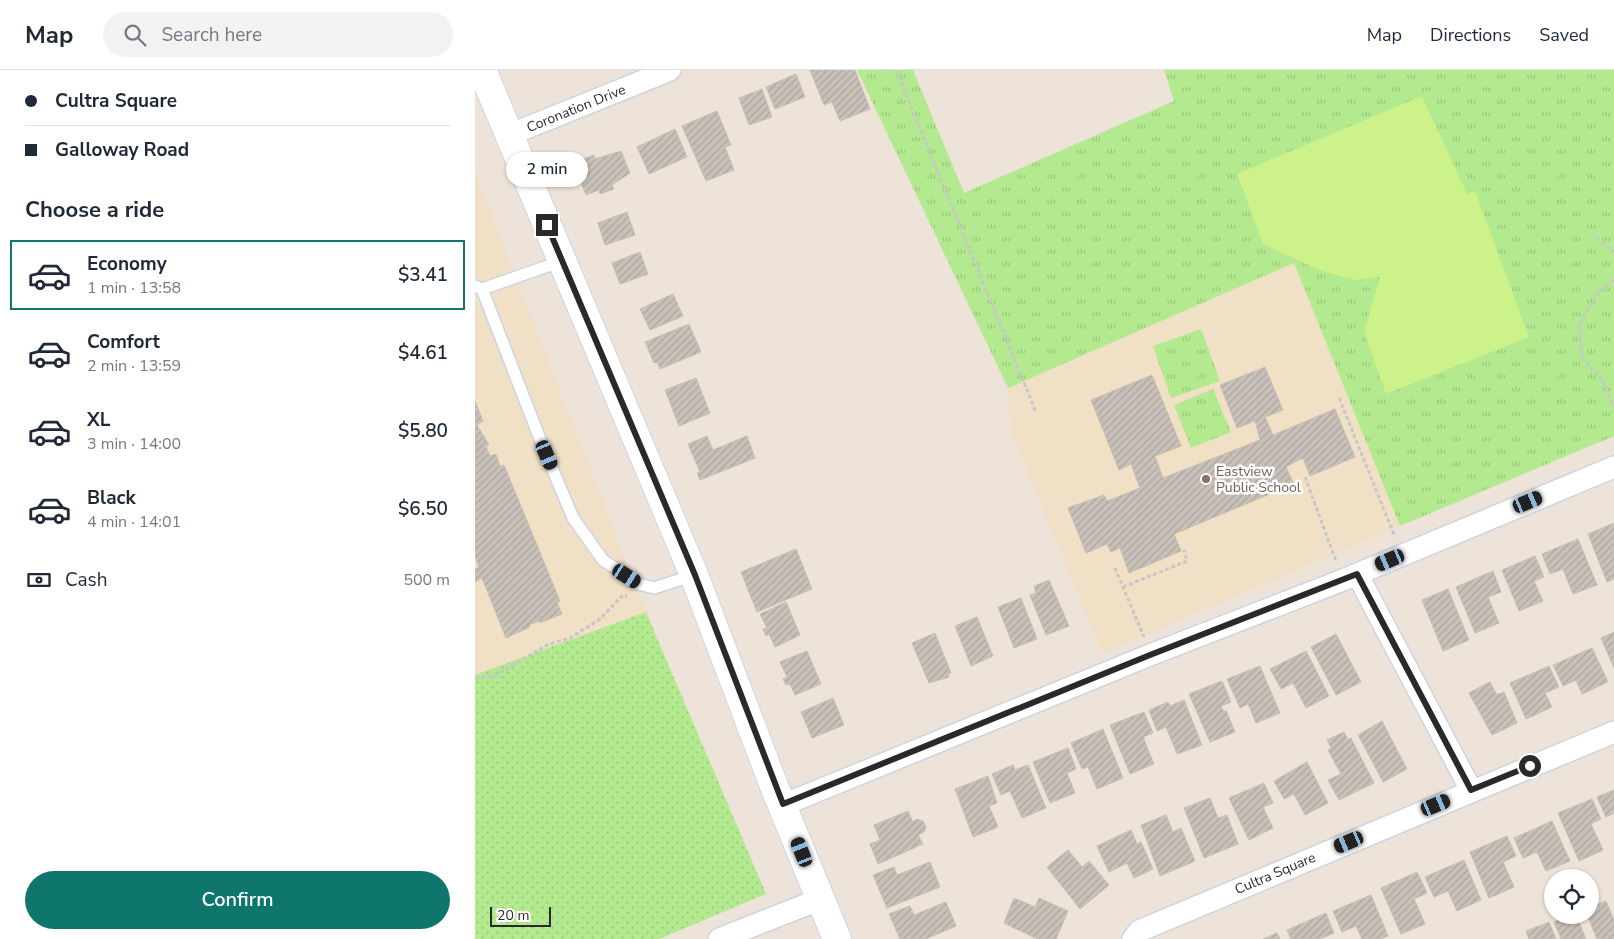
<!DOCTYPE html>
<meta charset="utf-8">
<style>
body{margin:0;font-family:"Nunito Sans",sans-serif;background:#f2f2f3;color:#1f2937;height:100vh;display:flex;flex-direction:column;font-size:19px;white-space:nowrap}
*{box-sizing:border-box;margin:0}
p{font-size:16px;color:#747a83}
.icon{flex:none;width:28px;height:28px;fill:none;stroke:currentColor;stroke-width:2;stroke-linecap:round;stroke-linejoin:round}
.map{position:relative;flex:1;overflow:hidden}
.sheet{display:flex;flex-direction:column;background:#fff;width:475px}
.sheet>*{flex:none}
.banner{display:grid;align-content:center;height:110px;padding:0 25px;background:#fff}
.buttons{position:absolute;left:1069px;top:799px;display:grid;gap:10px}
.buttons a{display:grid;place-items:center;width:55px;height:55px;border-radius:50%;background:#fff;box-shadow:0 1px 4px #0004;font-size:25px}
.scale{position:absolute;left:15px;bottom:12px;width:61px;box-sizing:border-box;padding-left:5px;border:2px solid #292929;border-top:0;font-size:14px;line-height:18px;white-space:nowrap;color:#292929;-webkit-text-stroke:4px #fff;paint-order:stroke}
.end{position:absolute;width:22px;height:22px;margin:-11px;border:6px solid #292929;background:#fff;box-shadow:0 0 0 2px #fff}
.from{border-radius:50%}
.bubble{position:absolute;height:35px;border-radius:18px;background:#fff;box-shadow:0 1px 4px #0004;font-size:16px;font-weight:600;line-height:35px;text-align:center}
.car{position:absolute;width:15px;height:30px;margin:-15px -8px;border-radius:6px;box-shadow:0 0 4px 1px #0007;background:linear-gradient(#222 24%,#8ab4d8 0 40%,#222 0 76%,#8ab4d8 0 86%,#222 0)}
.banner b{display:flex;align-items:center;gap:18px;height:48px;font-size:19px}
.banner b+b{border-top:1px solid #e0e1e3}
.banner i{width:12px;height:12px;background:#1f2937}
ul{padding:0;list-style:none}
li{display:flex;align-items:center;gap:15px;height:70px;margin:0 10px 8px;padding:0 15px;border:2px solid transparent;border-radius:0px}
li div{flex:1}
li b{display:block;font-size:19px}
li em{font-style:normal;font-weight:600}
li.on{border-color:#0f766e}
li>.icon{width:45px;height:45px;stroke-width:1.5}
h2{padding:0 25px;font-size:22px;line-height:60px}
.pay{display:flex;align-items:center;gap:12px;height:55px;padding:0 25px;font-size:19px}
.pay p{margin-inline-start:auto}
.button{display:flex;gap:10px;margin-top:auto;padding:10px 25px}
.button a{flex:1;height:58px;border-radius:30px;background:#0f766e;color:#fff;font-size:20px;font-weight:600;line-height:58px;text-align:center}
header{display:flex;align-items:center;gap:30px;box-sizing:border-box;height:70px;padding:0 25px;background:#fff;border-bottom:1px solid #e0e1e3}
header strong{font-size:24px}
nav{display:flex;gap:28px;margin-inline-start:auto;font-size:18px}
.search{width:350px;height:45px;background:#f2f2f3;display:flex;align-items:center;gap:12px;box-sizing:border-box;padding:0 18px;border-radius:28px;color:#747a83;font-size:19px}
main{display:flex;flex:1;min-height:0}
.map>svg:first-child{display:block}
</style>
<header>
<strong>Map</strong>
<div class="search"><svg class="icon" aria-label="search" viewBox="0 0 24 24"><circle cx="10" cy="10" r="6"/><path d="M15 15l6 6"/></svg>Search here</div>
<nav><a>Map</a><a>Directions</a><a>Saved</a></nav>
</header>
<main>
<section class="sheet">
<div class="banner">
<b><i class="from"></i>Cultra Square</b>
<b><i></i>Galloway Road</b>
</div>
<h2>Choose a ride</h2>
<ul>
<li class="on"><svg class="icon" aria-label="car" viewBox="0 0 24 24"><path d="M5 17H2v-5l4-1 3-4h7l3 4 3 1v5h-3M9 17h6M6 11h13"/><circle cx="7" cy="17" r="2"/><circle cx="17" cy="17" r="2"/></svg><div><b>Economy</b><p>1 min · 13:58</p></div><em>$3.41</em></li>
<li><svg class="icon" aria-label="car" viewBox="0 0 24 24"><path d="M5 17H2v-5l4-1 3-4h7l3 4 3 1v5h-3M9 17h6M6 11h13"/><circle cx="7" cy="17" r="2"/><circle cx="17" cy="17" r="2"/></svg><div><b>Comfort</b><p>2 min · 13:59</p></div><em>$4.61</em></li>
<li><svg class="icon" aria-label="car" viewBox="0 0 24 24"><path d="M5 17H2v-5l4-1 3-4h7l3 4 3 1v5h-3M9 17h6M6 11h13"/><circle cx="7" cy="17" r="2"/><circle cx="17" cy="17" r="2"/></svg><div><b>XL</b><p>3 min · 14:00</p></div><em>$5.80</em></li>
<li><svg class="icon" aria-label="car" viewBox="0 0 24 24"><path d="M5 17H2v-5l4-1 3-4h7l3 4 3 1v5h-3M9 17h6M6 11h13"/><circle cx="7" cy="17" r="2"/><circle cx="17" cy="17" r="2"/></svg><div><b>Black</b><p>4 min · 14:01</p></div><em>$6.50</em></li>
</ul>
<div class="pay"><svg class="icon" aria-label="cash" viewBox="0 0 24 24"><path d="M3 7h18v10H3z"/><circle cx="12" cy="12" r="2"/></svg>Cash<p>500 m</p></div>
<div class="button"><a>Confirm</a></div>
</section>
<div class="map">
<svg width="1139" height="869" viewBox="0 0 1139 869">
<defs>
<pattern id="grass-dots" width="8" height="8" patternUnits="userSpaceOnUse" patternTransform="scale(1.25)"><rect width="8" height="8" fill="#b3e98f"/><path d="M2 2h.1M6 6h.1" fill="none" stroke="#9ac87b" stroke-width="1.8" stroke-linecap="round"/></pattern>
<pattern id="park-tufts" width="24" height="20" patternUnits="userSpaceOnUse" patternTransform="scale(1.25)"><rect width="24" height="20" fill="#b3e98f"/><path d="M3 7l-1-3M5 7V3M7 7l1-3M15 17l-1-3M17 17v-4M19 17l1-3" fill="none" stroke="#9ac87b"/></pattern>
<pattern id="building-hatch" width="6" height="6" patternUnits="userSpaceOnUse" patternTransform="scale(1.25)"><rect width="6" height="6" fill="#c8c0b9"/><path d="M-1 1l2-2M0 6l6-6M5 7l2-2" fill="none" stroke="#aca59f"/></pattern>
</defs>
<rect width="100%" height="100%" fill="#ede3d9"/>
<path fill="#f0e0c6" d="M0,102L171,542L0,605Z
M820,192L925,456L627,583L536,361L533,318Z"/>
<path fill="url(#grass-dots)" d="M171,542L291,824L184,869H0V605Z"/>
<path fill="url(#park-tufts)" d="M382,0H438L489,123L699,31L689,0H1139V366L925,456L819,193L533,318Z
M726,259L745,311L696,328L678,276Z
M738,319L756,362L716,378L699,335Z"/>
<path fill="#ccf289" d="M947,26L992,124L1000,121L1054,267L911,324L889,262L905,207L879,210L844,200L788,174L762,104Z"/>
<path fill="url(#building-hatch)" stroke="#c8bfb2" d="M335,0H380L395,39L365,51L357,32L349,35Z
M321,4L330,27L300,39L291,17Z
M287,19L297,47L274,55L264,28Z
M242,41L256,75L250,77L259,100L231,111L207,56Z
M200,59L212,87L174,104L162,77Z
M146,81L155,103L137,115L139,119L125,124L124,120L111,125L98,93L119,85L120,89Z
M152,142L160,165L130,175L123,153Z
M165,182L173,204L145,214L137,193Z
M198,224L208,246L175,260L165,239Z
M214,254L226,282L185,299L182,292L179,293L170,272Z
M790,297L808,340L790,347L798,365L860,339L880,387L835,406L828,388L811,397L819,414L699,464L706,481L654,503L645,478L636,482L632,474L611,483L593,438L629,425L632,431L665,418L656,394L644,400L616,330L677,305L706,376L680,386L688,408L785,370L780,351L762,358L745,315Z
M221,308L235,343L204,356L190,320Z
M0,331L8,351L2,355L14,375L11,377L15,386L21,384L25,396L29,395L85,531L82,533L87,544L65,553L64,551L54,555L55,557L31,568L7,508L0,512V499L4,497L0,487Z
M232,366L238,380L272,366L280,388L225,410L222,403L225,402L213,374Z
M1139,453V509L1132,512L1113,464Z
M1103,469L1122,515L1098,524L1088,499L1075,504L1067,484Z
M321,479L337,519L282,542L266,502Z
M1060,486L1069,507L1059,511L1068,531L1044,541L1027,500Z
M1018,501L1026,522L1013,527L1024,553L1000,563L981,517Z
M574,510L594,556L571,565L555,525L561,523L559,516Z
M973,519L994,570L968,581L947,530Z
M546,528L562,569L539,578L523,537Z
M311,532L325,565L300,577L294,564L291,566L288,559L292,558L285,544Z
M502,547L518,586L496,596L480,556Z
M1139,562V598L1126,568Z
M460,563L476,603L473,604L474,607L454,613L437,573Z
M861,564L886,612L861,625L836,577Z
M1117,578L1133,612L1107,624L1101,610L1088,616L1078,595Z
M332,581L346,614L320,625L315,614L311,615L308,609L312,607L305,592Z
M831,581L854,626L831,638L818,613L806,619L795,599Z
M785,596L805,643L781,653L773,634L765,638L752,609Z
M1074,596L1084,617L1070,623L1077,637L1051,649L1035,613Z
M747,611L756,632L746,636L749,642L751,640L760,662L735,672L714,624Z
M1015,612L1022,625L1029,622L1042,653L1017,665L994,623Z
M358,628L369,655L337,668L326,642Z
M709,630L727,675L702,684L691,657L682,661L674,640L693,632L695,636Z
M669,642L678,663L668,667L679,694L655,704L635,655Z
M907,651L932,699L908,712L883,665Z
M628,659L648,708L622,719L613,697L607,699L596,673Z
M869,662L873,670L876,668L899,713L864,730L853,710L866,704L853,680L856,678L852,670Z
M593,678L601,699L592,703L600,723L575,733L558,692Z
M832,692L853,733L830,745L819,724L809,729L799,711Z
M538,695L540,700L553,695L571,738L547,748L535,721L526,725L517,704Z
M513,706L522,733L514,736L523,757L498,767L480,719Z
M789,713L798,733L788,737L798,758L774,770L754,728Z
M1139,720V743L1131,747L1122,727Z
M735,728L743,748L752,745L763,774L729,788L709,738Z
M1117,729L1126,749L1116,754L1128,780L1104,791L1083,743Z
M433,741L438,752L442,749L448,751L451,757L449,762L443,765L448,774L403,794L395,774L405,770L399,755Z
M691,745L698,762L706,758L720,791L685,806L666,755Z
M1077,751L1095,791L1071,801L1062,782L1048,788L1039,768Z
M656,760L662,774L666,772L678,799L659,808L652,793L634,802L622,776Z
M1032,766L1041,786L1028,792L1039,817L1014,828L995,782Z
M593,780L607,797L614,791L634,815L605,839L572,797Z
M989,790L1006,830L982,841L973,821L959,827L950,807Z
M455,792L465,817L412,838L398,805L419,797L422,805Z
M942,802L952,823L939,829L950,854L926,864L906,818Z
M896,825L913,866L905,869H887L881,856L867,862L858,841Z
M539,828L560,837L564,828L593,841L581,869H562L529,853Z
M1131,831L1139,850V869H1122L1112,845H1115V837Z
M471,832L481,856L451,869H425L414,844L435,836L439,845Z
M851,843L859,863L845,869H816L812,860Z
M1095,845H1101L1111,869H1086L1079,852Z
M1074,852L1081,869H1054L1051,861Z
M802,863L805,869H788Z"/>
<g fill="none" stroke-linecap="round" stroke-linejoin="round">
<g stroke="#ced3e3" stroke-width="14">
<path id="lane" d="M0,216L7,219L65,369L98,448L128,490L164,514L179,518L219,505
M7,219L87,191"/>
</g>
<g stroke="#ced3e3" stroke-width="24">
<path id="street" d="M34,65L195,0
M882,504L996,720
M308,735L675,585L868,510L1139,397
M244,869L346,829
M658,869L664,861L1139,662"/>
</g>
<g stroke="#ced3e3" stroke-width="30">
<path id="secondary" d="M7,0L219,505L299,716L362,869"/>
</g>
<path stroke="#c7c7c7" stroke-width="3" stroke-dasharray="4 2.5" stroke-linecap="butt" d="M421,0L561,342
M1121,168L1139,182
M1139,210L1124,221L1104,254L1107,288L1126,308L1139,338
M864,328L920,467
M830,407L861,491
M640,498L669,567
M648,517L712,491L709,480
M0,608L19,606L74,574L95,568L125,549L148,525L152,526"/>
<use href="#lane" stroke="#fff" stroke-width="11"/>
<use href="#street" stroke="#fff" stroke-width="21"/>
<use href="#secondary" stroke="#fff" stroke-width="28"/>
</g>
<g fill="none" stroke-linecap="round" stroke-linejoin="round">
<path stroke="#292929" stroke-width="6" d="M72,155L220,505L308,734L675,585L882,504L996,720L1055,696"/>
</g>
<circle fill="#8d6e63" stroke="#fff" stroke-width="2" cx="731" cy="409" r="5"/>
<g text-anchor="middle" stroke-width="5" stroke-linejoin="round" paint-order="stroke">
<g font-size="14" fill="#292929" stroke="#fff">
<text transform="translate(101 38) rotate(-22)" y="5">Coronation Drive</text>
<text transform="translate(800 803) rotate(-23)" y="5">Cultra Square</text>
</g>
<g font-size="14" fill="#785e54" stroke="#fff" text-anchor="start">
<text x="741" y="406">Eastview<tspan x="741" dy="16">Public School</tspan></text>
</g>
</g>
</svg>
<div class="buttons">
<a><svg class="icon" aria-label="locate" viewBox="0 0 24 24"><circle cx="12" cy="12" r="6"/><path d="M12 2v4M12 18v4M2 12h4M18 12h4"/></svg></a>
</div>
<div class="scale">20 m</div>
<i class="end from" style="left:1055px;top:696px"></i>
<i class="end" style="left:72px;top:155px"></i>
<div class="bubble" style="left:31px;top:82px;width:82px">2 min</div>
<i class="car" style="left:72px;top:385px;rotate:157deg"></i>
<i class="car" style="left:1053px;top:432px;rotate:67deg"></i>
<i class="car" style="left:915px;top:490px;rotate:247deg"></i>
<i class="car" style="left:152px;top:506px;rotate:123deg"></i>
<i class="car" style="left:961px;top:735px;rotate:67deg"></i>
<i class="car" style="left:874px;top:772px;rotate:247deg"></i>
<i class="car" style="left:327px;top:782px;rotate:338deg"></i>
</div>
</main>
